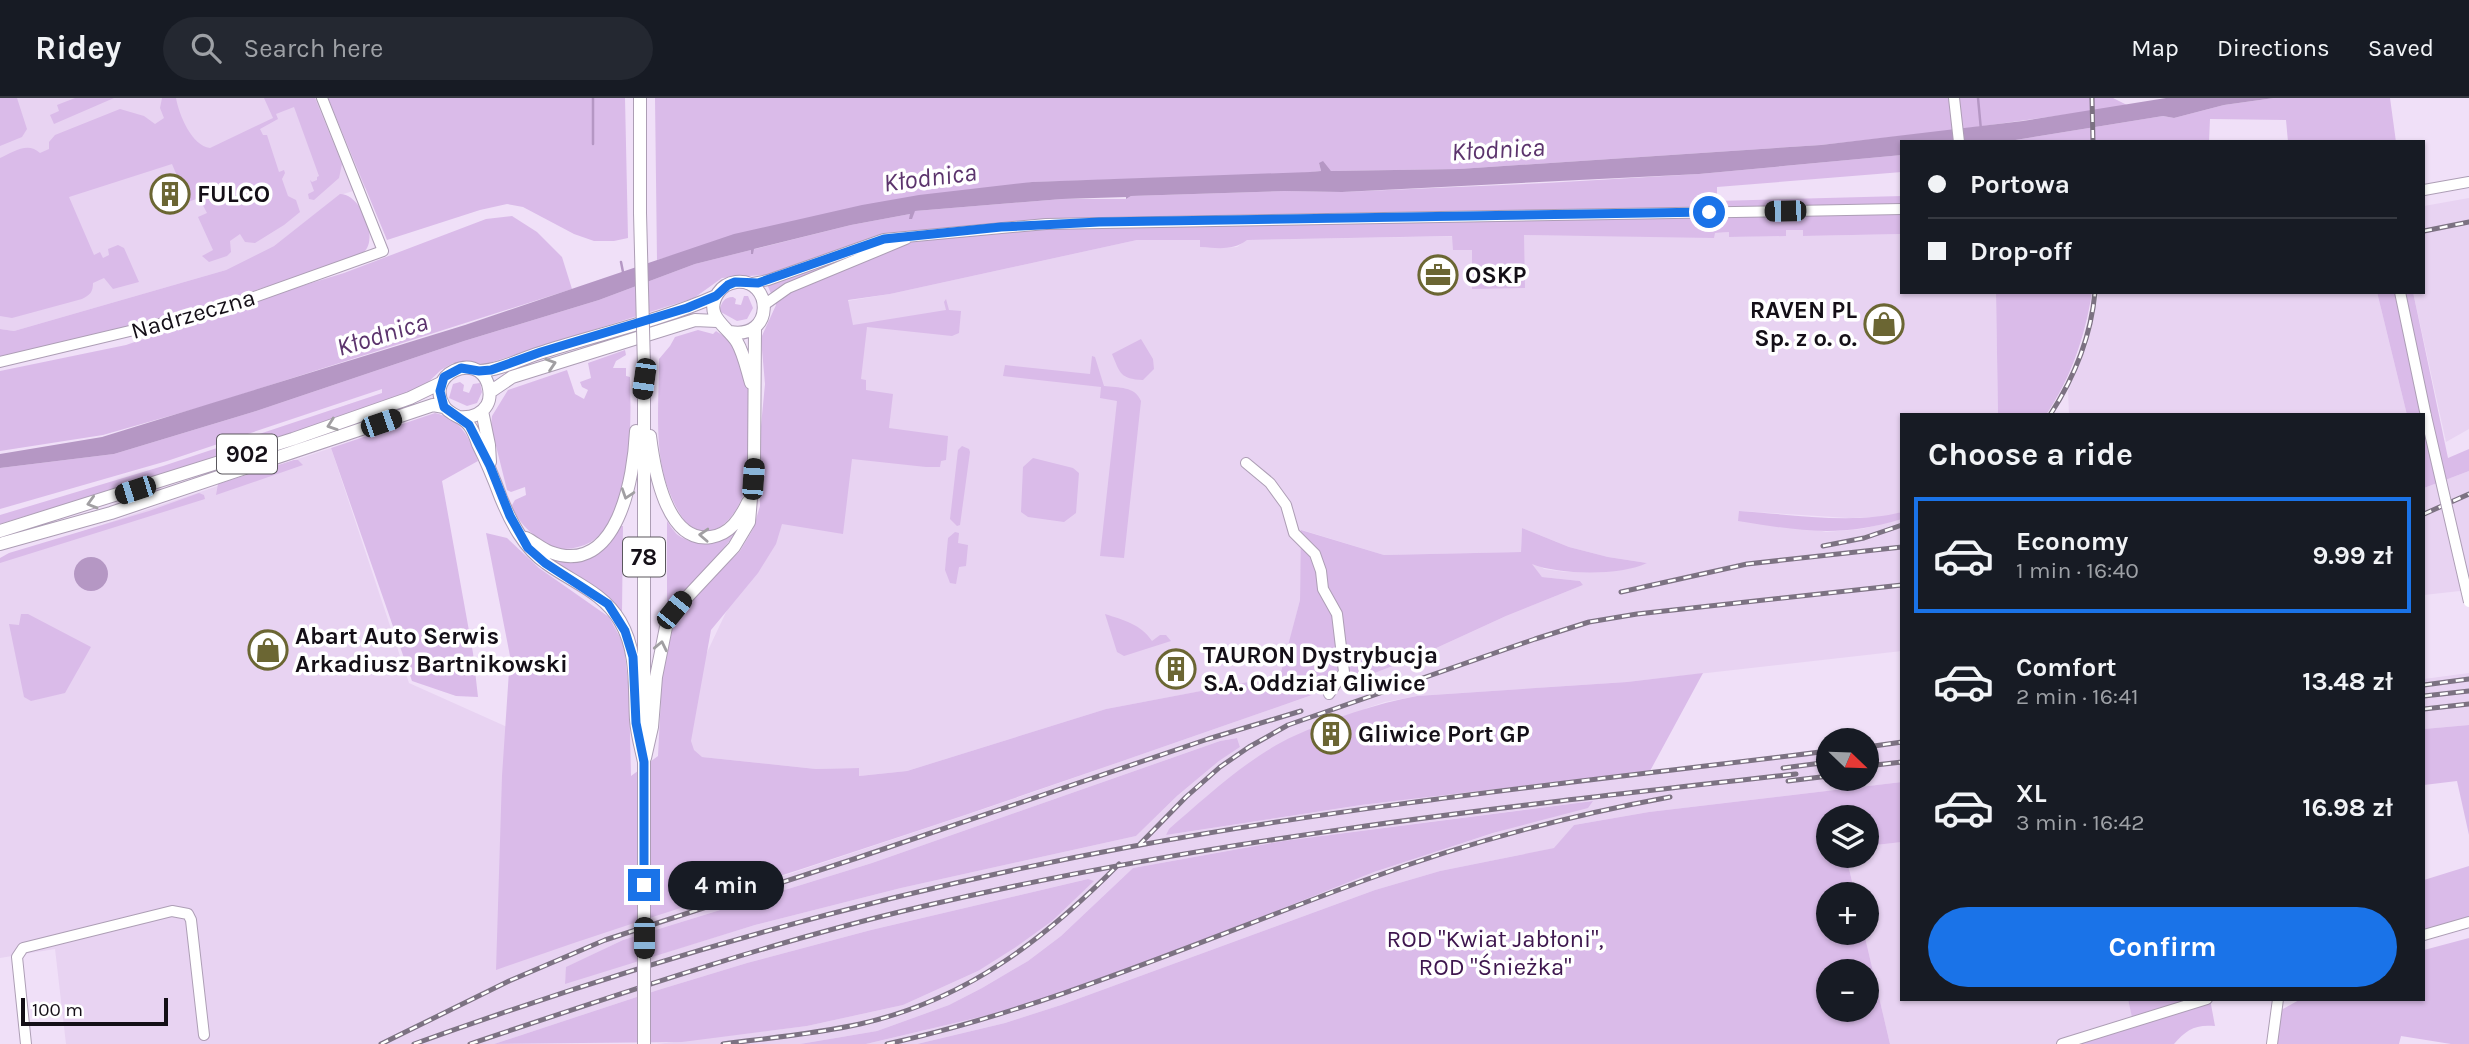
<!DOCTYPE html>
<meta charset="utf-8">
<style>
body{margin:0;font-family:Karla,sans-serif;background:#242831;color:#f1f3f6;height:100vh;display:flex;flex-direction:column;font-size:26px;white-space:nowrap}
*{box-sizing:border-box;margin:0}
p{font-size:23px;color:#9ea1a6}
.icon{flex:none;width:38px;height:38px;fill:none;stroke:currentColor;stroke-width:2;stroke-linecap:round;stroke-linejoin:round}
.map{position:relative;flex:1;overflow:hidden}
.sheet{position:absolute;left:1900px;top:315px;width:525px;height:588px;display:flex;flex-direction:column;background:#171b24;border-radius:0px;box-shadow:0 2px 5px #0004}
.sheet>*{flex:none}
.banner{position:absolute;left:1900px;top:42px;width:525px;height:154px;border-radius:0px;box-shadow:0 2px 5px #0004;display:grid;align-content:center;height:154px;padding:0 28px;background:#171b24}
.needle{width:46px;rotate:113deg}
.controls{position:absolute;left:1816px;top:630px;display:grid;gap:14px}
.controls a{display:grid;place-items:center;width:63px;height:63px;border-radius:50%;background:#171b24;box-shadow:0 2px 5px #0004;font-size:35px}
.scale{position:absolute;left:21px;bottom:18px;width:147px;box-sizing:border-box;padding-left:7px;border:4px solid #140f17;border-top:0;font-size:19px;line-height:24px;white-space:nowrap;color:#140f17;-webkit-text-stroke:5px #fff;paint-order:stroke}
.end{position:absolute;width:32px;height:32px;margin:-16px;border:9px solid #1a73e8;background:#fff;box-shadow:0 0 0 4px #fff}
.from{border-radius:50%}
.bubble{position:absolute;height:49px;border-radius:24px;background:#171b24;box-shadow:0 2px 5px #0004;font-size:23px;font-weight:700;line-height:49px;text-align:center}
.car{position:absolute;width:21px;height:42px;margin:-21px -10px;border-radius:9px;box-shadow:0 0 5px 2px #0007;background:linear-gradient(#222 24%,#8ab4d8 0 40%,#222 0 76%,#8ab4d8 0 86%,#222 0)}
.banner b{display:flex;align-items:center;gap:24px;height:66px;font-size:26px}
.banner b+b{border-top:2px solid #363941}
.banner i{width:18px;height:18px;background:#f1f3f6}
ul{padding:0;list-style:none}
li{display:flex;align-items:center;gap:21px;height:116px;margin:0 14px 10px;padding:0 14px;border:4px solid transparent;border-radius:0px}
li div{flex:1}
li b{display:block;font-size:26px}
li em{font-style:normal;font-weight:700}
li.selected{border-color:#1a73e8}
li>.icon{width:63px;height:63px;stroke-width:1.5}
h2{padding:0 28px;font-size:32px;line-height:84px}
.action{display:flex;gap:14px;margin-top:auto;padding:14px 28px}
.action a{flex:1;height:80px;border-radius:42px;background:#1a73e8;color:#fff;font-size:28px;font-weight:700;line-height:80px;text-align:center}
header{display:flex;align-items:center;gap:42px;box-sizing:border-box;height:98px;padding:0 35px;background:#171b24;border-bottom:2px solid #363941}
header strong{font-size:33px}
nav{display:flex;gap:38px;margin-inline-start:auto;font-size:24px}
.search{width:490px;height:63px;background:#242831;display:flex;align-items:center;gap:18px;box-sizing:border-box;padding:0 24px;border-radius:38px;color:#9ea1a6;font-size:26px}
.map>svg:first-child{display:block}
</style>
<header>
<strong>Ridey</strong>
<div class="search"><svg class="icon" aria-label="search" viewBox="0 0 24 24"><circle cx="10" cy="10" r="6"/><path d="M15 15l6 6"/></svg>Search here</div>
<nav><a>Map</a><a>Directions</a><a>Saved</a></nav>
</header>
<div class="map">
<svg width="2469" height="946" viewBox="0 0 2469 946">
<rect width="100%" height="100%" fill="#f0e0f8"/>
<path fill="#e8d3f2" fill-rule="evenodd" d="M0,0H337L373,87L340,97L274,148L226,172L14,233L0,231Z
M2469,100V331L2446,344L2413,194H2424V108Z
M1786,132H1804V138L1902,136V194H1996L1998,317H1902V414L1884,419L1849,420L1739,413L1826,434L1862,431L1902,421V553L1627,584L1417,598L1385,604L1367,610L1166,737L1361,707L1829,652V681H1867V647L1902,643V684L1649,714L1574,727L1555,750L1440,773L1375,792L1061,907L1005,925L917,946H866L993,916L1114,878L1374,774L1592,703L1283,743L1133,770L1061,838L1028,863L982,890L949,907L877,933L800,946H657L807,928L903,907L978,873L1088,781L871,832L747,865L658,892L494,946H66L55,851L0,860V461L331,350L409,585L626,682L690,809L990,709L1367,578L1421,557L1506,518L1583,487L1580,483L1542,479L1521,454L1384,457L1302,432L1300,502L1281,578L1106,611L907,673L859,678V670L816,671L702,659L658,658L736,493L775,437L779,214L890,196L1137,142H1200V149L1224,150L1237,149L1246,142L1524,137L1714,139V135L1729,134V139L1786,137ZM1522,430L1569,449L1608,459L1647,465L1603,474H1566L1544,471L1521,454ZM1237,640L1240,649L1219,663L1177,698L1136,738L901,790L755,827L565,885L567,869L623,842L872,765L1220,643Z
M2099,194H2377L2407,317H2069L2068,293L2088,245Z
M2469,373V492L2424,497V390Z
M2469,575V627L2424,631V581Z
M1902,744V901H2128L2134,925L2057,946H1890L1864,835H1867V796H1855L1846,758H1867V748Z"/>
<path fill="#dabbe9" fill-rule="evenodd" d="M0,0H17L27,31L22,39L0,48Z
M75,0H114L54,26L50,17L59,13L57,7Z
M162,0H176C179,17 192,48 210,50L273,20L264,0H315L342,66L339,80L314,102L309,101L308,96L314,93L310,82L312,84L317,82V79L319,78L294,9L276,16L278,21L260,31L263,37H267L279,74L284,72L285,75L282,81L288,98L296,102L300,114L284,127L255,145L245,144L240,136L230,143L231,154L227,158L209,164L202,158L213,152L198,119L207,115L199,100L188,104L172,66L69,99L94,157L100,154L103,160L109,157L108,151L118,147L124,150L139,184L113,191L104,180L93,185C93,194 90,197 82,201L12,220L0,218V60C13,54 28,43 40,55L49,51V44L55,37L120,11L144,18L155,26L164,20L160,10Z
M328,0H625L628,140L614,143H594L574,136L523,109L507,106L480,112L387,142Z
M655,0H2113L2129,8L1947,33L1821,47L1459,71L1331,73L1319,65L1321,73L1293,76L1032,84L681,155L657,162Z
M2274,0H2390L2396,44H2288L2286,22L2210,21L2209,44H2003L2163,18L2174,20L2224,7Z
M1902,57V74L1717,89V103L1902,98V136L1803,138V132H1786V138L1729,139V134L1715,135L1714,140L1524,137L1525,190L1472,191V152H1453L1452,138L1247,142C1233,153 1217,150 1200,149V142H1137L890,196L848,202L853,227L946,212L944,204L946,201L949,212L961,213L959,235L952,238L867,229L861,281L866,282V292L893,296L889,330L948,338L946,362L941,363L940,369H926L852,361L843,436L782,426L776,446L758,475L711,532L691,643L694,652L702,659L816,671L859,670V678L907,673L1106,611L1280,578L1300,502L1301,432L1384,457L1521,454L1522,430L1569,449L1608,459L1647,465C1621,478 1559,477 1532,466L1542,479L1580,483L1583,487L1506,518L1421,557L1367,578C1217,630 1067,683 917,733C777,780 635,823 496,872L502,678L510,558L486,435L507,440L539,470L609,519L621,541L625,555L629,594L631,678L658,658L662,579L673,528L689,505L740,453L753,431L760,408L761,328L765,286L761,240L776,207L763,177L722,180L694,200L486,266L453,265L441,272L422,290L269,343L0,426V417L163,368L382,295V291L167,363L0,411V370L114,356L253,314L464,243L599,202L695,166L851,127L910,116L915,113L1062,101H1126L1131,98L1284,93L1342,94L1546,85L1699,76Z
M340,96C361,96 379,140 364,154C245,200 124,233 0,261V231L14,233L226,172L274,148Z
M512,118L537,134L562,159L572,191L208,307L103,337L0,353V273L126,247L272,197L344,175L486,121Z
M1996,194H2092C2085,239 2071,280 2046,317H1998Z
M2377,194H2413L2448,360L2469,351V373L2424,390V317H2407Z
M744,198H748L753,210L747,221L737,223L719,213C722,204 724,199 733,199L736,201L735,206L741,207Z
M698,232L713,236L716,233L733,244C739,261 747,278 749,296C751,317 749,377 743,397C735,420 713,446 688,426C678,418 665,386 663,373C655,339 659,296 659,261L670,248L675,239Z
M1141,241L1153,261L1154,271L1143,282C1120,281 1120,275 1112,256Z
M625,252L626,257L616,263L613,270H626V278L630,279C631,323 635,436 578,449C567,452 557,452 547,446C533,438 516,423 512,407L515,402L526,397L525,389L511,394L507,392L491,328L492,318L508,292L567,272L575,296L584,301L588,292L582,289L580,284L591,280L588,265Z
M1092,258L1095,259L1104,288C1119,290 1135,288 1141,303L1124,460L1100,458L1117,303L1100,300L1101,289L1003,278L1005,267L1090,276Z
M460,284L464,287L463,293L469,295L473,286L480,285L482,294L477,305L467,308L449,300L453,286Z
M435,315C461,321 470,340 478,363L442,383L473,555L478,599L456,598L412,583L331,350Z
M962,348L969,351L970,354L960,427L957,428L950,421L958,352Z
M1033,360L1073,370L1079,375L1076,415L1064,424L1028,419L1021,414L1023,369Z
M294,362H298L303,367L216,397L218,386Z
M199,395L204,397L205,401L0,465V460L9,455L149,413Z
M1739,413C1790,416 1853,427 1902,414V421C1840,440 1801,433 1738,423Z
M667,423C670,427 674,434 678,437C696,450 723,446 738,432L712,465L667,513Z
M621,428H623L622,514L611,501L552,464L554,461C590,466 600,454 621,428Z
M955,434L959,435L958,445L968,447L966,468L959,469L956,486L950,485L945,472L948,440Z
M21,516H28L91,549L65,595L31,603L24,599L9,526L19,527Z
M1105,516C1123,522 1141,526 1152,543L1160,537H1166L1171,543L1124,558L1117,554Z
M1703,575L1650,673L1361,707L1166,737L1169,731C1206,699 1250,658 1294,638C1333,620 1375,606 1417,598L1627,584Z
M2469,627V737L2457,683L2424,687V631Z
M1237,640L1240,649L1219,663L1177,698L1136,738L901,790L755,827L565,886L566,869L623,842L872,765L1220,643Z
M1902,684V744L1867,748V719H1829V758H1846L1855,796H1829V835H1864L1890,946H917L1005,925L1061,907L1375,792L1440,773L1554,750L1574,727L1649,714ZM1829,873H1867V912H1829Z
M1593,703L1588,710L1493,735L1374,774L1114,878L993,916L866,946H800L877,933L949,907L982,890L1028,863L1061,838L1133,770L1283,743Z
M2469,768V824L2424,837V782Z
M1088,781L1094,783L1052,823L1016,849L978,873L903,907L807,928L682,944L494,946L658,892L747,865L871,832Z
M2469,840V946H2451L2401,938L2399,946H2277L2281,912L2301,901H2424V852Z
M2128,901H2210L2215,928C2195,926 2186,932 2174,946H2066L2133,924Z"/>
<path fill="#b597c4" d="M2166,0H2274L2224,7L2174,20L2163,18L2003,44H1902V57L1699,76L1342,94L1284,93L1131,98L1126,101V99L1062,101L915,113L912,121H909L910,116L851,127L754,151L753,156H751V152L695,166L599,202L464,243L253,314L114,356L0,370V356L102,339L465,227L734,136L862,107L919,97L1032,84L1310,74L1321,73L1319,65L1323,63L1331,73L1459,71L1821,47L2023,23Z
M74 476a17 17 0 1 1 34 0a17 17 0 1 1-34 0Z"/>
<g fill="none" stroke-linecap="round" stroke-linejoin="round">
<path stroke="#b597c4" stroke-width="2.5" d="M593,0V46
M1978,0L1981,32
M621,164L623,174"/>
<g stroke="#ad9eb5" stroke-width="12">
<path id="minor" d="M1954,0L1959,44
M2424,92L2469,84
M748,186L768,182L884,141L1046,126L1902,111
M2400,194L2426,318
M764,207L788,190L906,141
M0,264L218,212L383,153L322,0
M1246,365L1270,385L1286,407L1294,435L1315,456L1321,473L1323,491L1337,516L1344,574L1329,596
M2424,837L2469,824
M26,946L17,859L23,850L172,813L188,816L191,822L204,937
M2062,946L2207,901
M2272,946L2278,901"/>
</g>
<g stroke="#ad9eb5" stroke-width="14">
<path id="major" d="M640,0V115
M730,234C775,242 773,180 736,184C729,185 722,189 718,195C703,218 727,228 737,244C744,256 747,272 751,285
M644,268V635
M479,273C502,272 524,259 546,253C602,235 662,222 716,198
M490,294L512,279L695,222L717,223
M482,313L489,347L490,364
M459,319C471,320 481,317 487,307C491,300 490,293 488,286C477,252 424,277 444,308C450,318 463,318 469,327C473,332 476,340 478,346C487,364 494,381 501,400C511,424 524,450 546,465C572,484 603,494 620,523C638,554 634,588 636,622C637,636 641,650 644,664
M650,338C654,370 666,446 711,439C730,436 740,421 748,404
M0,433L293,341L410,300L441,285
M526,440C534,444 542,451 550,454C618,480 634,378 636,333
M0,446L111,415L433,307L444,309
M645,660L652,629L656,579L666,529L675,512L734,449L749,424L754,365L755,230
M644,761V657"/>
</g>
<use href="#minor" stroke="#fff" stroke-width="10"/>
<use href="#major" stroke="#fff" stroke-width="12"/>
<g stroke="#7c7282" stroke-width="5">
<path id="rail" d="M2092,0L2093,44
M2424,133L2469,124
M2050,317C2074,280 2091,239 2095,194
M2424,416L2469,396
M1823,448L1864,440L1902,427
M1621,494L1747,466L1902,449
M2424,587L2469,581
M2424,598L2469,593
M2424,611L2469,606
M1867,649L1902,644
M1867,668L1902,664
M1783,670L1829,664
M1788,683L1829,678
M1139,747L1186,699L1220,669L1249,649L1288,627L1535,541L1589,524L1637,516L1902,487
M381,946L509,883L605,842L857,760L1208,641L1301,613
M414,946C647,862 885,794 1129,749C1360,706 1595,682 1829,653
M470,946C619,896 767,845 920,809C1209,741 1502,709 1796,676
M723,946C768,940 815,936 860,926C966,902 1044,842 1119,766
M887,946C1054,909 1208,839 1368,781C1466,745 1567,718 1670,699"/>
</g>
<use href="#rail" stroke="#fff" stroke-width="2.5" stroke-dasharray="8" stroke-linecap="butt"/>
<g stroke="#ad9eb5" stroke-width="12" stroke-linecap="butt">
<path id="minor-bridge" d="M2426,318L2469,504"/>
</g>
<g stroke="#ad9eb5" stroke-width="14" stroke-linecap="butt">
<path id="major-bridge" d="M640,115L644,268
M644,761V946"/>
</g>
<use href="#minor-bridge" stroke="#fff" stroke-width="10"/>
<use href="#major-bridge" stroke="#fff" stroke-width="12"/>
</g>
<defs><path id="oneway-chevron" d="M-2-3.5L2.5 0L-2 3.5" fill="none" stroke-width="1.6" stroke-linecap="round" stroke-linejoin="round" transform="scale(1.75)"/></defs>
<g stroke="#a19fa2">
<use href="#oneway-chevron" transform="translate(551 266) rotate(-18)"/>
<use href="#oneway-chevron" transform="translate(332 327) rotate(161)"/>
<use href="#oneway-chevron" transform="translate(627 396) rotate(108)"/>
<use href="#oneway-chevron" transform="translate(92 405) rotate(164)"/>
<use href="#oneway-chevron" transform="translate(704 437) rotate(-177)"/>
<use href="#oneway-chevron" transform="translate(661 548) rotate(-78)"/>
</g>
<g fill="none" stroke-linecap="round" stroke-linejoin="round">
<path stroke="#1a73e8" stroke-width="9" d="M644,787V664L636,625L633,559L625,533L608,506L545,465L528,450L510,418L490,368L469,327L444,309L440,293L444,279L461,270L479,273L491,272L541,254L687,210L716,198L728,187L735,184L758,185L884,141L1001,129L1099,124L1709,114"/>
</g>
<defs>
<g id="building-ring" transform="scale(2.0125)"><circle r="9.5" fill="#fff" stroke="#6b6633" stroke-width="1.5"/><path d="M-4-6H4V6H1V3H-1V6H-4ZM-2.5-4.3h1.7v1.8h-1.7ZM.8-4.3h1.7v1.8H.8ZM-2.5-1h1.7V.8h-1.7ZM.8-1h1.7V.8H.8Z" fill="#6b6633"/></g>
<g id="office-ring" transform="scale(2.0125)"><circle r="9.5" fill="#fff" stroke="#6b6633" stroke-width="1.5"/><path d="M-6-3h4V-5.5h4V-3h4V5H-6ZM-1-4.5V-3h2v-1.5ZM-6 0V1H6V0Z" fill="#6b6633"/></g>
<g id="shop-ring" transform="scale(2.0125)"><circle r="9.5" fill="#fff" stroke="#6b6633" stroke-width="1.5"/><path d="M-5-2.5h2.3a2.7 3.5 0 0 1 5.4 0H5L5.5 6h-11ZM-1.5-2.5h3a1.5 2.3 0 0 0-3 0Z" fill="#6b6633"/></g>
</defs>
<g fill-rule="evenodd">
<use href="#building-ring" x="170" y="96"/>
<use href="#office-ring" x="1438" y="177"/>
<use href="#shop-ring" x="1884" y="226"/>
<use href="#shop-ring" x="268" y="552"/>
<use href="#building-ring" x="1176" y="571"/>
<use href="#building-ring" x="1331" y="636"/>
</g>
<g text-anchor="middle" stroke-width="7" stroke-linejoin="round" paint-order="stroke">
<g fill="#fff" stroke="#5a575d" stroke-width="2">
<rect x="217" y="336.5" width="60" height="39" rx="5"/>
<rect x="623" y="439.5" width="42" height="39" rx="5"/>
</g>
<g font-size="23" font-weight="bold" fill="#140f17">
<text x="247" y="364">902</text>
<text x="644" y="467">78</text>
</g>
<g font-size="24" font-weight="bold" fill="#140f17" stroke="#fff" text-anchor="start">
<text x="197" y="104">FULCO</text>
<text x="1465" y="185">OSKP</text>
<text x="1857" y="220" text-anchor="end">RAVEN PL<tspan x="1857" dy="28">Sp. z o. o.</tspan></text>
<text x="295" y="546">Abart Auto Serwis<tspan x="295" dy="28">Arkadiusz Bartnikowski</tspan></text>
<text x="1203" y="565">TAURON Dystrybucja<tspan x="1203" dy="28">S.A. Oddział Gliwice</tspan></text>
<text x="1358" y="644">Gliwice Port GP</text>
</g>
<g font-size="24" fill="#140f17" stroke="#fff">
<text transform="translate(193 216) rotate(-16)" y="8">Nadrzeczna</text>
</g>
<g font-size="24" fill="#3e164e" stroke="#fff">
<text x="1495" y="849">ROD "Kwiat Jabłoni",<tspan x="1495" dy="28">ROD "Śnieżka"</tspan></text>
</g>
<g font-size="26" font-style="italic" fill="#5c346d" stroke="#fff">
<text transform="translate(1498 51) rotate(-3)" y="9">Kłodnica</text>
<text transform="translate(930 79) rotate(-7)" y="9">Kłodnica</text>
<text transform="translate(382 236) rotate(-17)" y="9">Kłodnica</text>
</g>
</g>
</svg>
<div class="controls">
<a><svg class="needle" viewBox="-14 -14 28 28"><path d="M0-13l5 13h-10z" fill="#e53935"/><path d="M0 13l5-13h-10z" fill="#9ea1a6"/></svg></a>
<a><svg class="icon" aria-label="layers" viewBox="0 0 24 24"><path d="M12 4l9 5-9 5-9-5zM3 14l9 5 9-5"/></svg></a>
<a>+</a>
<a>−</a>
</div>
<div class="scale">100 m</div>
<i class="end from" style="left:1709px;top:114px"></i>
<i class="end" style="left:644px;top:787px"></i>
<div class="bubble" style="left:668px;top:763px;width:116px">4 min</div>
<i class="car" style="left:1785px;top:113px;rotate:269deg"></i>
<i class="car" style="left:644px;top:281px;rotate:188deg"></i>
<i class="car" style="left:381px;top:325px;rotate:71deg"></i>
<i class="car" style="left:753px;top:381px;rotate:4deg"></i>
<i class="car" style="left:135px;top:392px;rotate:252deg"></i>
<i class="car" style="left:674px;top:512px;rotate:39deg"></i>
<i class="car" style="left:644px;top:840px;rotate:180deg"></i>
<div class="banner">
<b><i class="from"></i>Portowa</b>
<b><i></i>Drop-off</b>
</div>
<section class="sheet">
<h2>Choose a ride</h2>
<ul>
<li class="selected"><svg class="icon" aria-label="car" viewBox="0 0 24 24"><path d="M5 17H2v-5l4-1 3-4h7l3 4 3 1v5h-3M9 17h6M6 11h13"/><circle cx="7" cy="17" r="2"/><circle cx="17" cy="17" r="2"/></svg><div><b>Economy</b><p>1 min · 16:40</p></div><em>9.99 zł</em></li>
<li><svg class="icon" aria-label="car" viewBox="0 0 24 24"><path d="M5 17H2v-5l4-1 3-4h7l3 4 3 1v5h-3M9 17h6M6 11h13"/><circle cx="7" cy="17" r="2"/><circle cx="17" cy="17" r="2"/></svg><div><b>Comfort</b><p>2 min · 16:41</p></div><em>13.48 zł</em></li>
<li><svg class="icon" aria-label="car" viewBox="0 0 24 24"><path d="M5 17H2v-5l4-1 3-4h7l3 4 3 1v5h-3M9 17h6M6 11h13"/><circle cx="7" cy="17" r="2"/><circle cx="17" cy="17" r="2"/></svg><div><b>XL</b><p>3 min · 16:42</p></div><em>16.98 zł</em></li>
</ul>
<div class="action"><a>Confirm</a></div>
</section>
</div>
